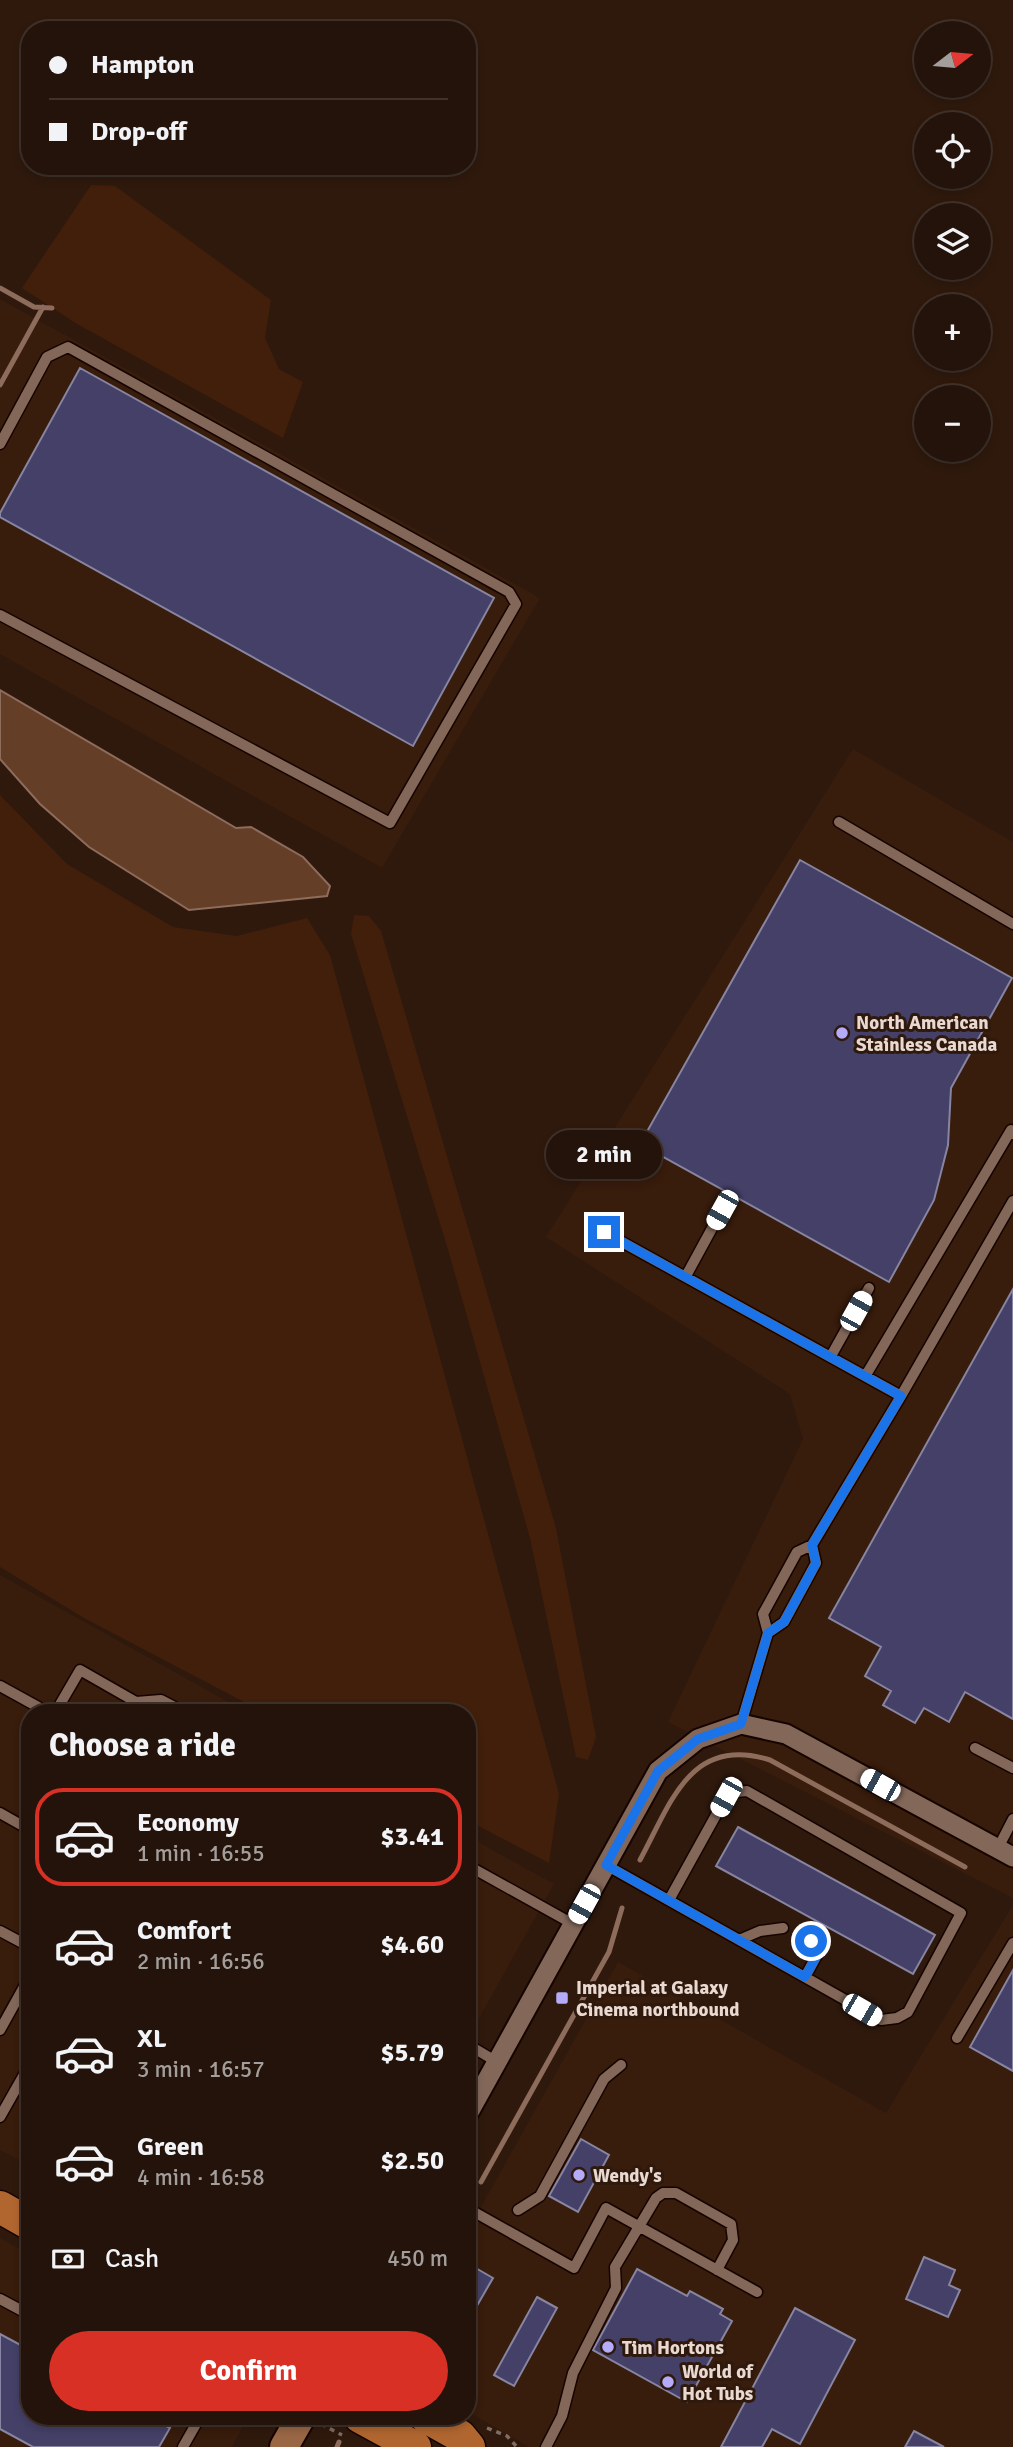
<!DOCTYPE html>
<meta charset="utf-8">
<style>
body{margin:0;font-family:Signika,sans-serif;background:#2f2018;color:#f1f3f6;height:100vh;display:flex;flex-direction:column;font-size:26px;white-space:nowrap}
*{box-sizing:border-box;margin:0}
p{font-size:23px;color:#a39e9c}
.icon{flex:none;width:38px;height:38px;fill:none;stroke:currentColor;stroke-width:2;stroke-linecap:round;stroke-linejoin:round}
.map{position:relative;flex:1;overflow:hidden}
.drawer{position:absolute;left:21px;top:1704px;width:455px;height:721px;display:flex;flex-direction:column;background:#23130a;border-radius:28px;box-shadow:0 4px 10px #0003,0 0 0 2px #40322b}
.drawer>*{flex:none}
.guide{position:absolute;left:21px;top:21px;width:455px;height:154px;border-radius:28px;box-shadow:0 4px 10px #0003,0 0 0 2px #40322b;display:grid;align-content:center;height:154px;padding:0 28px;background:#23130a}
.needle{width:46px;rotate:74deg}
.controls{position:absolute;left:914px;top:21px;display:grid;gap:14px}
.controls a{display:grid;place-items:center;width:77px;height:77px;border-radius:50%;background:#23130a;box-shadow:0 4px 10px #0003,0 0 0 2px #40322b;font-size:35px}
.end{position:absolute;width:32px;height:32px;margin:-16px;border:9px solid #1a73e8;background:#fff;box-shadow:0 0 0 4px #fff}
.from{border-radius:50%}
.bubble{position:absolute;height:49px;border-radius:24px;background:#23130a;box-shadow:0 4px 10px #0003,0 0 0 2px #40322b;font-size:23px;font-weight:700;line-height:49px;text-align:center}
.car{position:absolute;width:21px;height:42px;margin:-21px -10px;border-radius:9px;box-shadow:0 0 5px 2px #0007;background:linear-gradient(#fff 24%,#345 0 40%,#fff 0 76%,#345 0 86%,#fff 0)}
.guide b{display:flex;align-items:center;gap:24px;height:66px;font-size:26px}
.guide b+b{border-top:2px solid #40322b}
.guide i{width:18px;height:18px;background:#f1f3f6}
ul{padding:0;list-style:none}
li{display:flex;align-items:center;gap:21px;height:98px;margin:0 14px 10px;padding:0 14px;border:4px solid transparent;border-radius:28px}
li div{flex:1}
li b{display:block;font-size:26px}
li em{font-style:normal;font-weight:700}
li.active{border-color:#d93025}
li>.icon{width:63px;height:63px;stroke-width:1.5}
h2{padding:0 28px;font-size:32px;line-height:84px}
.pay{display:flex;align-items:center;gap:18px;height:77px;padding:0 28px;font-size:26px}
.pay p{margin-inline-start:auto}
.primary-button{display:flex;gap:14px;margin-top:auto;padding:14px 28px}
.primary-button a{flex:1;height:80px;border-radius:42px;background:#d93025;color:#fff;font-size:28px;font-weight:700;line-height:80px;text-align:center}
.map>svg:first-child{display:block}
</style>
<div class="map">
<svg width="1013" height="2447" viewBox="0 0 1013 2447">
<rect width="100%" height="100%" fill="#2f190d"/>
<path fill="#381c0c" d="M0,299L540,598L382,868L0,654Z
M853,749L1013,842V1898L668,1722L803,1439L790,1394L546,1237Z
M0,1575L248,1713H30V2166L0,2150Z
M467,1836L554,1884L467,2040Z
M1013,1905V2447H529L467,2411V2232L618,1962L886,2113Z
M0,2238L30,2255V2417H248L232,2447H0Z"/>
<path fill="#411f0b" d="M91,185L115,186L271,300L265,338L279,369L303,382L283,438L77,324L22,288Z
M0,795L67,864L173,927L237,936L307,918L330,955L559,1794L549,1863L467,1820V1713H265L84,1618L0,1567Z
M354,915L369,916L381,931L556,1528L596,1737L588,1760L576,1757L530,1538L449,1253L351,934Z"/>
<path fill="#653e28" stroke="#8d6c5b" stroke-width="2" d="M0,690L236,828L251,827L303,857L330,886L327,896L189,910L89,847L40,804L0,759Z"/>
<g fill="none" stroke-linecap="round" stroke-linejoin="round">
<path stroke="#8d6c5b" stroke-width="5" d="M0,288L34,307L52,308
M0,385L43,307
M640,1860C671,1803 690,1735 770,1760L965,1867
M481,2182L609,1952L622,1908
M337,2447L339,2442"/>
</g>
<path fill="#444067" stroke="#8785a1" stroke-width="2" d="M80,368L494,598L413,746L0,517V513Z
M800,860L1012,978L951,1088L948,1145L934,1200L889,1282L640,1144Z
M1013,1289V1719L965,1692L949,1722L924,1708L915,1723L883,1705L891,1691L865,1676L881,1647L829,1618Z
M738,1827L935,1935L913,1974L716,1866Z
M1013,1970V2071L970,2047Z
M581,2139L609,2155L578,2212L549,2196Z
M924,2257L955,2270L949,2285L960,2290L948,2317L906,2299Z
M467,2263L493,2278L467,2323Z
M637,2269L687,2296L690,2291L723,2309L720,2314L732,2321L687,2402L593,2350Z
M537,2297L557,2308L514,2386L494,2375Z
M795,2308L855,2340L800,2444L772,2429L762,2447H721Z
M0,2334L30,2350V2417H150L170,2428L159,2447H33L0,2429Z
M914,2431L944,2447H905Z"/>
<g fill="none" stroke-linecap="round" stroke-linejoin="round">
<g stroke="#160400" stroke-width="13">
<path id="lane" d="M0,444L47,357L68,347L509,592L516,604L390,823L0,615
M839,822L1013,924
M604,1232L901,1396L812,1545L797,1552L763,1614L768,1633L741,1724
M686,1276L722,1210
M831,1356L869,1288
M866,1375L1011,1130L1013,1134
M901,1396L1013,1201
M768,1633L784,1622L816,1563L812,1545
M0,1686L49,1713
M55,1713L80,1670L136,1702L161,1700L186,1713
M975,1748L1013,1768
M0,1813L30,1830
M998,1848L1013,1819
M467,1865L573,1924
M606,1865L881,2020L897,2018L908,2012L961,1913L747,1791L736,1792L726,1797L669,1900
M467,1879L473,1869
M0,1931L30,1947
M739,1940L760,1931L783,1928
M805,1977L822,1946L811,1941
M0,2030L30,1976
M957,2038L1013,1943
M467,2044L497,2062
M0,2117L30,2064
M467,2208L574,2268L606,2208L757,2292
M518,2210L540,2196L604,2079L621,2065
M0,2299L30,2315
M183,2447L200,2417
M546,2447L562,2416L573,2373L616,2288L615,2267L656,2198L663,2193H676L731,2224L733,2240L717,2270"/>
</g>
<g stroke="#160400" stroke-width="23">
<path id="street" d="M467,2116L658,1771L698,1739L741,1724L786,1734L1013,1857"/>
</g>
<g stroke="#160400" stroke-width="32">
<path id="secondary" d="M284,2447L301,2417"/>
</g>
<g stroke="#160400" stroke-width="35">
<path id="primary" d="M0,2207L30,2224
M360,2417L415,2447
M426,2417L460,2436L469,2447"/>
</g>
<path stroke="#806c62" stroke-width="3.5" stroke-dasharray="5 5" stroke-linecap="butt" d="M321,2424L342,2435
M487,2428L507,2436L517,2447"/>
<use href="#lane" stroke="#83685a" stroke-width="10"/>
<use href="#street" stroke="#83685a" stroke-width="19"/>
<use href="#secondary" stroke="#9a6745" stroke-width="28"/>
<use href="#primary" stroke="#b16630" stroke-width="32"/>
</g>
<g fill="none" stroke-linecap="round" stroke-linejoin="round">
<path stroke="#1a73e8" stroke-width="9" d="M604,1232L901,1396L812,1545L816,1563L784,1622L768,1633L741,1724L698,1739L658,1771L606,1865L805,1977L822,1946L811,1941"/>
</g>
<g fill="#b4acf9" stroke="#2f190d" stroke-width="2.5">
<circle cx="842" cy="1033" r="7"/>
<rect x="555" y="1991" width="14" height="14" rx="3.5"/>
<circle cx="579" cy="2175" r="7"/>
<circle cx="608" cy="2347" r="7"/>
<circle cx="668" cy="2382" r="7"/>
</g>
<g text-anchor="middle" stroke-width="6" stroke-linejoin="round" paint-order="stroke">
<g font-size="19" font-weight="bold" fill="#e9d9d1" stroke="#2f190d" text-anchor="start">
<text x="856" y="1029">North American<tspan x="856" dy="22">Stainless Canada</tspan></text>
<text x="576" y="1994">Imperial at Galaxy<tspan x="576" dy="22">Cinema northbound</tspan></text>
<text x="593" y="2182">Wendy's</text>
<text x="622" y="2354">Tim Hortons</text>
<text x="682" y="2378">World of<tspan x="682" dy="22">Hot Tubs</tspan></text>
</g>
</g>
</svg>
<div class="controls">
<a><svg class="needle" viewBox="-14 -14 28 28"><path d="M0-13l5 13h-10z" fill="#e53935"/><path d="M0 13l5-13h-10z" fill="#a39e9c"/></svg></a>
<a><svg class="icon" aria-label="locate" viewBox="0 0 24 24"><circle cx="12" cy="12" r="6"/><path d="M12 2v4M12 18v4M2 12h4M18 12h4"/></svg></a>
<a><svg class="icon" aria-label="layers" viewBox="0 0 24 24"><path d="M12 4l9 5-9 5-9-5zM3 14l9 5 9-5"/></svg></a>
<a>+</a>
<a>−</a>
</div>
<i class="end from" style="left:811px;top:1941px"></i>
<i class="end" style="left:604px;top:1232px"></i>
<div class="bubble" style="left:546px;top:1130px;width:116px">2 min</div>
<i class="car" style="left:722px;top:1210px;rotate:209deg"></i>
<i class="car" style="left:856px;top:1311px;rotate:29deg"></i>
<i class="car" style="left:880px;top:1785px;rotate:299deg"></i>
<i class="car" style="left:726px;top:1797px;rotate:209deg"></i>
<i class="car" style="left:584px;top:1904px;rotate:209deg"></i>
<i class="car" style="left:862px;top:2010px;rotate:120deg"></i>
<div class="guide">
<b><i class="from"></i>Hampton</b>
<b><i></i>Drop-off</b>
</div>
<section class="drawer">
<h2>Choose a ride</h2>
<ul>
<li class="active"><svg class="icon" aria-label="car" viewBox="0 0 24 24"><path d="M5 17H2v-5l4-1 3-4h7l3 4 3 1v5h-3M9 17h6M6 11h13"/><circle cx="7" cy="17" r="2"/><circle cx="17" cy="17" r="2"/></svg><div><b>Economy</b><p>1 min · 16:55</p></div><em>$3.41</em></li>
<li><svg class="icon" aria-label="car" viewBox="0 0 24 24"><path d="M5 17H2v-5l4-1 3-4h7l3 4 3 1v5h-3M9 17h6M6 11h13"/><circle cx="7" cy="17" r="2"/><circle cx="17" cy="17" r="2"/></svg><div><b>Comfort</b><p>2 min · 16:56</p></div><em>$4.60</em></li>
<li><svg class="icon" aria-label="car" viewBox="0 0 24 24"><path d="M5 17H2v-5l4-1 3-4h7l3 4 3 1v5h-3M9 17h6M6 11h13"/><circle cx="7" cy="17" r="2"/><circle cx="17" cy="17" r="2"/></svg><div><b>XL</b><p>3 min · 16:57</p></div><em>$5.79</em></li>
<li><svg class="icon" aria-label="car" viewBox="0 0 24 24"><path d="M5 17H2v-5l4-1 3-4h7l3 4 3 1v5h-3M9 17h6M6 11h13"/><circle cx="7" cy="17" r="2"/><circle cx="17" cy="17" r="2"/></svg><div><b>Green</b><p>4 min · 16:58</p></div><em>$2.50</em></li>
</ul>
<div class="pay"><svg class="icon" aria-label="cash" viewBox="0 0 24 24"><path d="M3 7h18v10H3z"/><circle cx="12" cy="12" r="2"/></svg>Cash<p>450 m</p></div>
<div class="primary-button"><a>Confirm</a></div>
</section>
</div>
